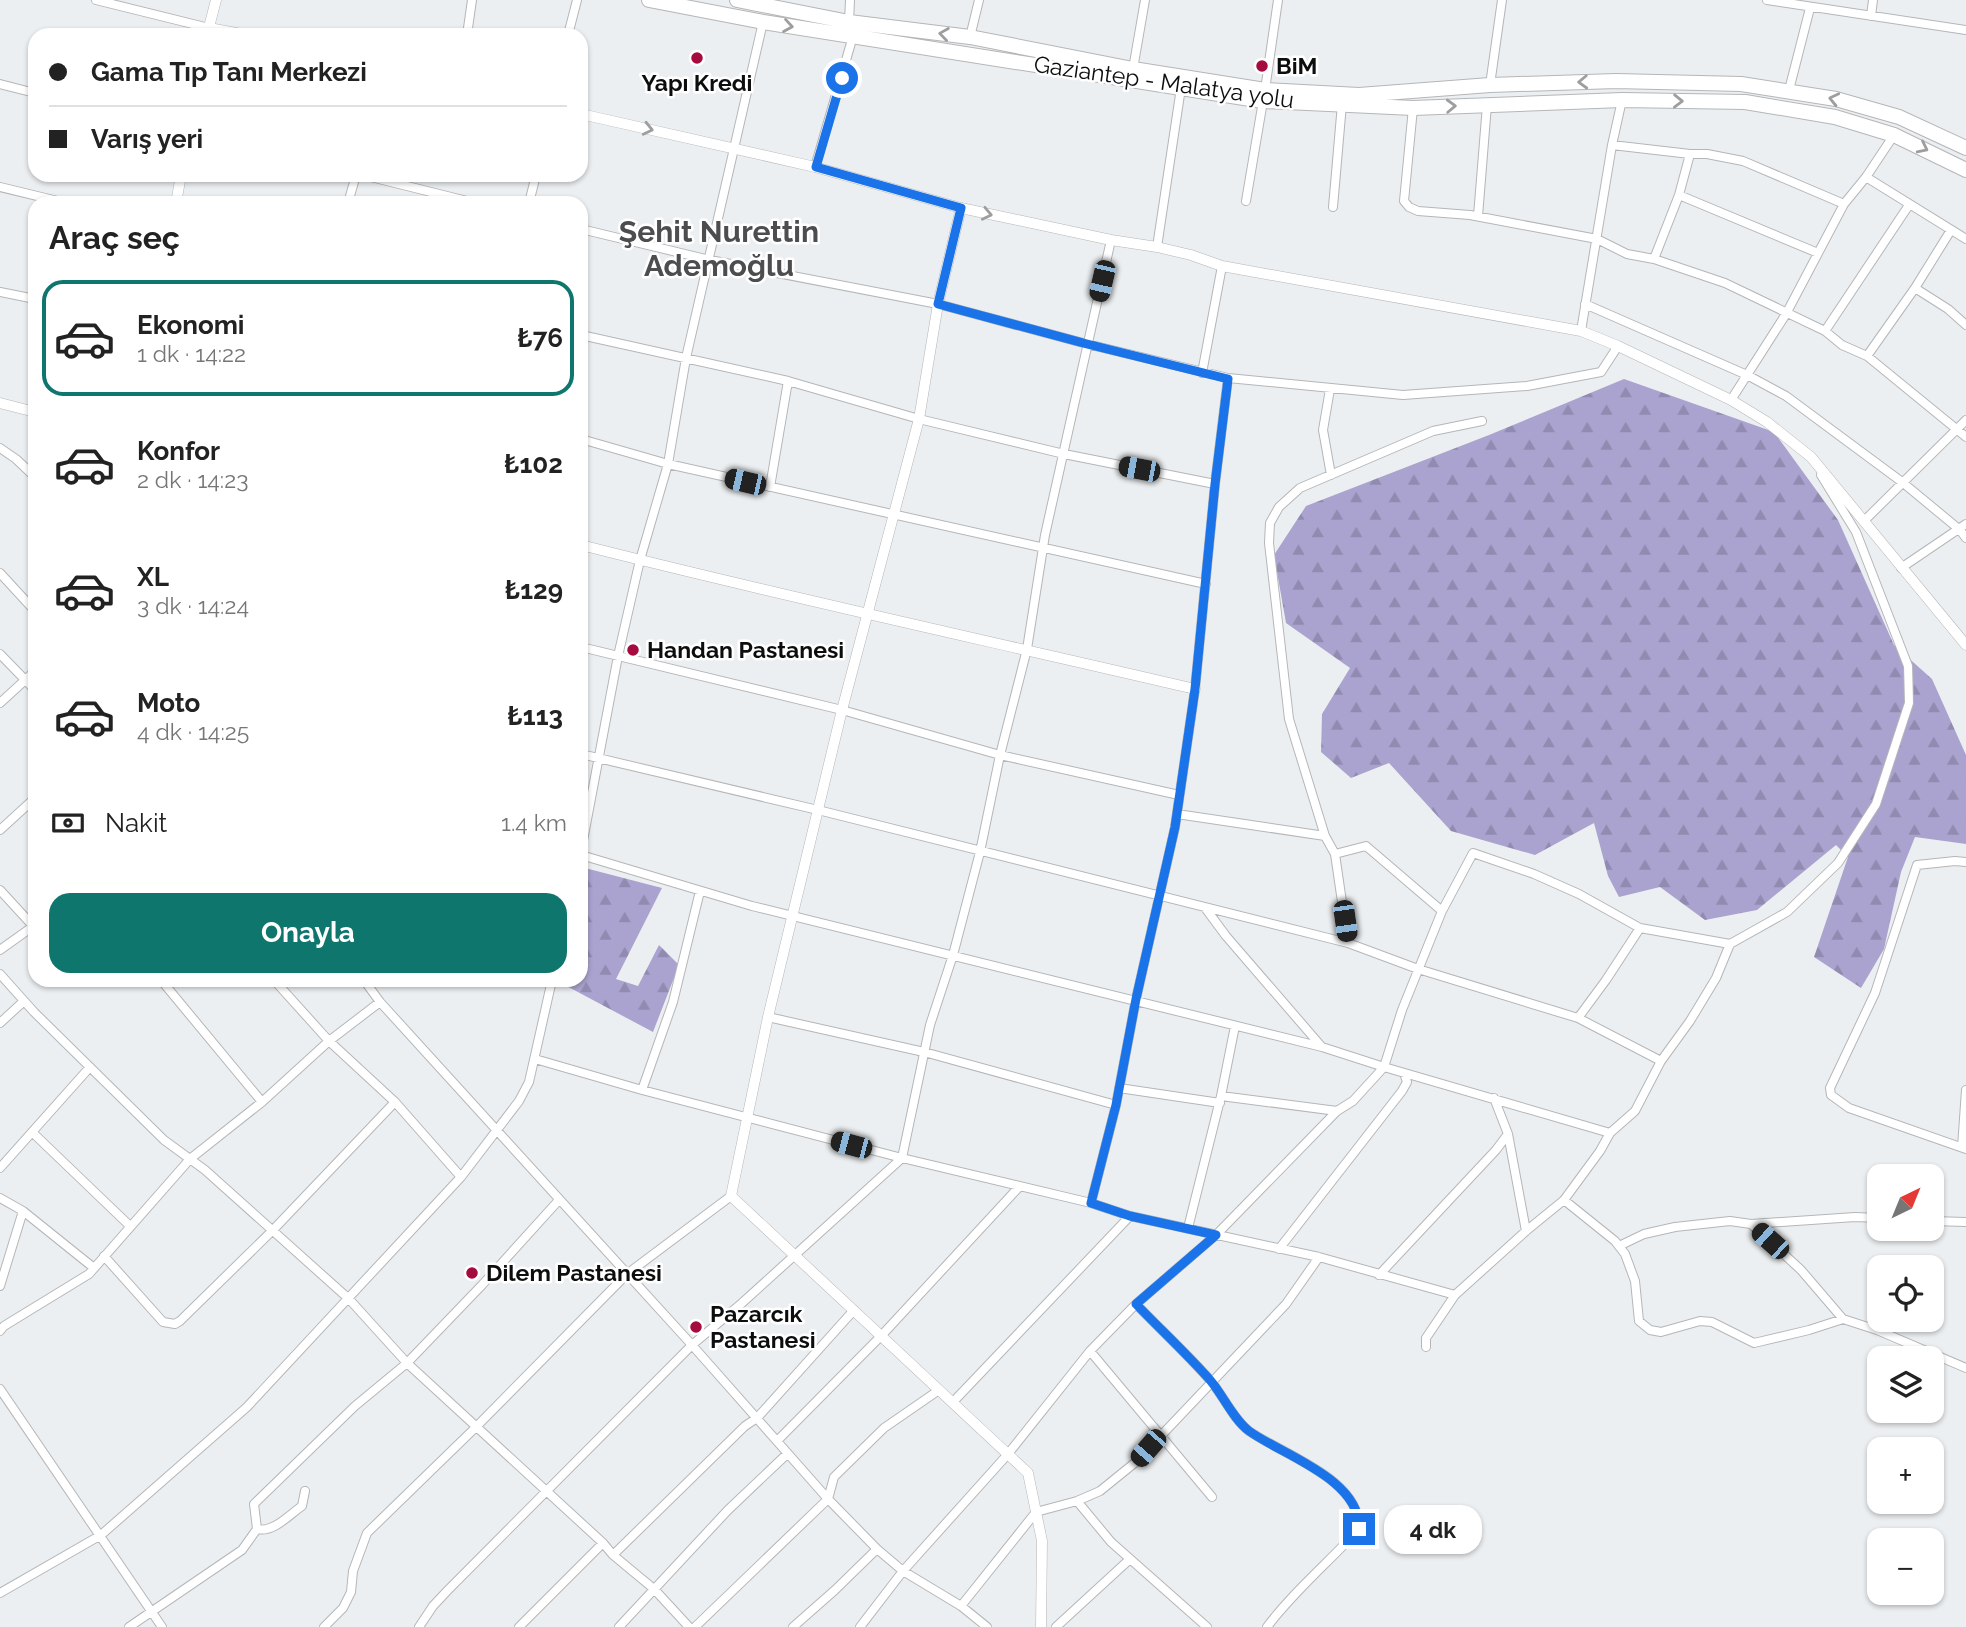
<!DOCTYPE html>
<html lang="tr">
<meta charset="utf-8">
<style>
body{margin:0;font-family:Raleway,sans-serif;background:#f6f6f6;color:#222;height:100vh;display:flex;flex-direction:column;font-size:26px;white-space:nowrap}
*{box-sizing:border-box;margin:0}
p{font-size:23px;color:#767676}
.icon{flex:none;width:38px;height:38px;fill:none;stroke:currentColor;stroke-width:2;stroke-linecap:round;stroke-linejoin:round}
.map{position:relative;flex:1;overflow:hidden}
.sheet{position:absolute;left:28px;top:196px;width:560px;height:791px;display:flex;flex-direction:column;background:#fff;border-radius:21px;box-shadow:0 2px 5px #0004}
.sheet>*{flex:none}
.top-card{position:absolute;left:28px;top:28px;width:560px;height:154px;border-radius:21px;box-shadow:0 2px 5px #0004;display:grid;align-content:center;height:154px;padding:0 21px;background:#fff}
.needle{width:46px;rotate:43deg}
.buttons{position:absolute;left:1867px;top:1164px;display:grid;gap:14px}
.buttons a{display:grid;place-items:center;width:77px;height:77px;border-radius:14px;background:#fff;box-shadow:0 2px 5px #0004;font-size:35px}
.end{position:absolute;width:32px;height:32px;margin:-16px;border:9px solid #1a73e8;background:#fff;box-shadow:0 0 0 4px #fff}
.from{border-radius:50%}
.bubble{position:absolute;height:49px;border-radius:21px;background:#fff;box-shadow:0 2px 5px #0004;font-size:23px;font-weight:700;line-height:49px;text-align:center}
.car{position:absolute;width:21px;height:42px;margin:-21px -10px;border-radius:9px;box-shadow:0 0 5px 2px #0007;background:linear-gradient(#222 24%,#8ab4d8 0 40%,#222 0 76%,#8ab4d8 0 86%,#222 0)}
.top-card b{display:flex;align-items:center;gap:24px;height:66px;font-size:26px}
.top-card b+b{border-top:2px solid #e0e0e0}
.top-card i{width:18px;height:18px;background:#222}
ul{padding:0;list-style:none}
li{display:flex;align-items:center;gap:21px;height:116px;margin:0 14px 10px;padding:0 7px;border:4px solid transparent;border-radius:21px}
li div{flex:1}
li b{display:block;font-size:26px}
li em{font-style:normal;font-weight:700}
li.active{border-color:#0f766e}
li>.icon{width:63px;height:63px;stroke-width:1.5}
h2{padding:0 21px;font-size:32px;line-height:84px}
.pay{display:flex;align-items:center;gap:18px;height:77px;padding:0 21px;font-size:26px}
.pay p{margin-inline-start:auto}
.cta{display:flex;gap:14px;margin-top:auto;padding:14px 21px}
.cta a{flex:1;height:80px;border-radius:21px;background:#0f766e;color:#fff;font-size:28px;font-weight:700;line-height:80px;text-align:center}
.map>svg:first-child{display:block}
</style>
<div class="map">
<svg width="1966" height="1627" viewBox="0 0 1966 1627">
<defs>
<pattern id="forest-firs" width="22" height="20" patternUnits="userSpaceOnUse" patternTransform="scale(1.75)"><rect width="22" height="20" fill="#aaa3cf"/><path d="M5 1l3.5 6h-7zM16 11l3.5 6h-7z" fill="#918bb1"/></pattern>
</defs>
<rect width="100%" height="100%" fill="#eceff1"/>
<path fill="url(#forest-firs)" d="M1624,379L1774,432L1838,520L1894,645L1932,679L1966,755V844L1915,837L1901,872L1884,949L1861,988L1814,957L1848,857L1836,845L1757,910L1705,920L1660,887L1619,897L1608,876L1594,823L1535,855L1451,831L1389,763L1351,778L1321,752L1322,714L1350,668L1286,623L1274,555L1306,506L1489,435Z
M585,868L662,888L616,979L638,986L659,945L679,965L653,1032L559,982V980H581V885Z"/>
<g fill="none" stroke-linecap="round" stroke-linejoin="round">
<g stroke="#b4b6b8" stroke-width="10">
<path id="minor" d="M96,0L209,28
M1767,0L1966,30
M1871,16L1873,0
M849,22L850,0
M467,35L472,0
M568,35L577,0
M970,37L979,0
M1133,69L1145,0
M0,84L35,93
M1490,85L1502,0
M1265,90L1278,0
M1789,90L1810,8
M1413,108L1404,201L1409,207L1418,211L1470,215L1597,239L1627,254L1654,259L1725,283L1825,331L1842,345L1867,356L1966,437
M1612,145L1690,154H1707L1743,161L1844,204
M815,167L853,36
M363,175L475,203
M1866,177L1966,239
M0,187L66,203
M1679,195L1818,253
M1246,201L1263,101
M348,203L356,175
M529,203L536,175
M1333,207L1342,104
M1478,216L1487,105
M581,229L710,260L938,304L1087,344L1228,378L1403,395L1527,386L1601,372L1618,346
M1157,247L1181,88
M1654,259L1679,195L1690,154
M1915,288L1948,309L1966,325
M0,292L35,299
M1585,304L1747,375L1786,396L1902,482L1960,530L1966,538
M1581,331L1612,145L1622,100
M1825,331L1909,205
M581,335L788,381L919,419L1064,454L1215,484
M1867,356L1915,288L1951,230
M1202,373L1222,266
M1330,389L1323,430L1331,475
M1731,400L1786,314L1844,204L1866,177L1894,135
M581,439L668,464L1206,584
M0,448L16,459L35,477
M770,487L788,381
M1865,520L1966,420
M1901,568L1966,524
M0,573L35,611
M581,647L842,710L1000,755L1179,795
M0,654L35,690
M0,703L35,671
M581,754L818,810L1348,943L1418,969L1578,1018L1661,1061
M1177,814L1325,836
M0,830L35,798
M581,851L618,656L640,560L668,464L686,358L763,22
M1335,854L1366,846L1442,911
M581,855L752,906L1322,1047L1384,1067L1610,1133
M1966,862L1955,861L1917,865L1875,993L1830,1088L1831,1095L1849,1108L1966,1149
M0,890L33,926
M1206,909L1226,936L1321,1046
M1348,943L1335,854L1325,836L1289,719L1269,543L1270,523L1279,507L1300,488L1433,431L1482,421
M0,950L35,925
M0,974L34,1012L164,1140L205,1170L349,1299L407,1363L603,1543L613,1555L654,1589L689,1627
M161,980L262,1102
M274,980L329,1041L395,1102L461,1177
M364,980L380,1002L692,1345L828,1499L877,1549L903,1571L961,1606L987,1627
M768,1017L924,1052L1116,1105
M1578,1018L1606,980L1640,928
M0,1023L24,1001
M535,1059L642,1090L902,1158L1091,1203L1130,1216L1319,1257L1455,1295
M1119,1088L1220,1103
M642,1090L673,1002L700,891
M1221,1096L1337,1111
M1494,1098L1508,1134L1526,1231
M32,1132L130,1226
M1962,1147L1966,1090
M0,1168L90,1067
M0,1198L23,1211L94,1268
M1564,1200L1615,1241L1625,1254L1635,1281L1639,1321L1650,1330L1661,1332L1700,1321L1712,1322L1754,1343L1809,1330L1843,1319L1877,1330L1966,1368
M1091,1203L1116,1105L1136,999L1175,827L1195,689L1215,484L1228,378
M1932,1221L1966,1222
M1751,1224L1855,1217L1880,1218
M1188,1228L1221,1096L1235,1026
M1619,1246L1644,1234L1675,1227L1730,1221L1751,1224L1801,1270L1843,1319
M1279,1249L1402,1091L1407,1082L1404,1073
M104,1256L163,1322L175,1324L180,1321L273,1230L395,1102
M1379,1275L1496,1150L1508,1134
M0,1286L23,1211
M1136,1304C1160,1329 1187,1354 1210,1380C1223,1395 1233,1419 1249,1431C1283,1455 1361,1479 1359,1529C1329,1562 1294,1591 1267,1627
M0,1331L4,1326L89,1274L190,1159L262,1102L329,1041L380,1002
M1426,1347V1338L1455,1295L1526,1231L1564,1200L1600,1151L1610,1133L1635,1111L1661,1061L1690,1021L1716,978L1730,944L1787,912L1838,863L1876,804L1909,703L1908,666L1856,532L1821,475
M1090,1351L1212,1497
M0,1389L162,1627
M953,1402L1130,1216
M777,1441L882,1335L1019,1187
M1077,1501L1111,1542L1207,1627
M257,1529C273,1533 289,1515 302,1506L305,1491
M613,1555L745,1426L757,1418L854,1310
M0,1593L101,1535L247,1407L461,1177L519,1101L529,1082L552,980
M961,1606L1036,1512L1077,1501L1100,1491L1137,1461L1286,1304L1319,1257
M129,1627L242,1550L257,1529L254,1504L355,1406L407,1363L482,1285L559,1200
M324,1627L343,1608L351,1592L353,1571L367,1533L475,1428L627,1274L731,1196
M419,1627L433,1606L448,1590L692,1345L742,1303L902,1158L930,1025L953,955L980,852L1000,755L1027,649L1045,535L1111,240
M519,1627L603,1543
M619,1627L728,1510L787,1454
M695,1627L828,1499L834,1477L884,1428L939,1390
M793,1627L835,1590L877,1549
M860,1627L903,1571L1008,1454L1090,1351L1136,1304L1216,1235L1337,1111L1353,1101L1384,1067L1402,1010L1442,911L1473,853L1534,874L1579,894L1640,928L1730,944
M1056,1627L1130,1559"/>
</g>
<g stroke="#b4b6b8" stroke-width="11">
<path id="tertiary" d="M209,28L247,35
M207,35L216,0
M581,114L815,167L961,208L1111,240L1157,247L1191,255L1222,266L1581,331L1618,346L1731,400L1767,422L1811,457L1966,645
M176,203L181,175
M961,208L938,304L919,419L842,710L768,1017L731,1196L1028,1473L1042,1541L1041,1627
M0,403L35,412
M581,545C785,597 990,641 1195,689"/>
</g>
<g stroke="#b4b6b8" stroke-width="16">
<path id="trunk" d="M649,0L763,22L1263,101L1413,108L1622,100L1745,102L1835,117L1894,135L1966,170
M737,0L849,22L970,37L1133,69L1265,90L1359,95L1490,85L1616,81L1741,84L1836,99L1899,117L1966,148"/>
</g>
<use href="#minor" stroke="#fff" stroke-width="8"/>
<use href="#tertiary" stroke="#fff" stroke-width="10"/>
<use href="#trunk" stroke="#fff" stroke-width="14"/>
</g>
<defs><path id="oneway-chevron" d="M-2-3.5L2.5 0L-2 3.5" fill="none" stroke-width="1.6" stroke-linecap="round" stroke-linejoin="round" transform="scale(1.75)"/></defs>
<g stroke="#9e9e9e">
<use href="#oneway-chevron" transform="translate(788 26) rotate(9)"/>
<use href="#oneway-chevron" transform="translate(944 34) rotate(-172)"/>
<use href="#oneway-chevron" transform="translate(1583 82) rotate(178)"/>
<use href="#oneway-chevron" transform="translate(1834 99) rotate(-167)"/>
<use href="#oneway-chevron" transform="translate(1678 101) rotate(1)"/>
<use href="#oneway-chevron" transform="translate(1451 106) rotate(-2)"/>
<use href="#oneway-chevron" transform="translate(648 129) rotate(13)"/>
<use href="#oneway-chevron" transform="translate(1923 148) rotate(26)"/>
<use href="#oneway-chevron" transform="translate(987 214) rotate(12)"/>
</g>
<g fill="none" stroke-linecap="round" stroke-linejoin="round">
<path stroke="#1a73e8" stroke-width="9" d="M842,78L816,167L961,208L938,304L1087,344L1228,379L1215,484L1195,689L1175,827L1136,999L1116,1105L1091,1203L1130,1216L1216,1235L1136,1304C1160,1329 1187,1354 1210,1380C1223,1395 1233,1419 1249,1431C1282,1455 1361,1479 1359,1529"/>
</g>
<g fill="#a50b3e" stroke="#fff" stroke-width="2.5">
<circle cx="697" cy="58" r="7"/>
<circle cx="1262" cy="66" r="7"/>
<circle cx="633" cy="650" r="7"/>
<circle cx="472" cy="1273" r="7"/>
<circle cx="696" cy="1327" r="7"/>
</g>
<g text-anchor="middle" stroke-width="5" stroke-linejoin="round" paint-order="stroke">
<g font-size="23" font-weight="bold" fill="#0c0d0d" stroke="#fff" text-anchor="start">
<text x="1276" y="74">BiM</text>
<text x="697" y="91" text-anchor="middle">Yapı Kredi</text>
<text x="647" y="658">Handan Pastanesi</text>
<text x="486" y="1281">Dilem Pastanesi</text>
<text x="710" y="1322">Pazarcık<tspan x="710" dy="26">Pastanesi</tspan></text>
</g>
<g font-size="23" fill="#0c0d0d" stroke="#fff">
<text transform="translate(1164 82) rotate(8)" y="8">Gaziantep - Malatya yolu</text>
</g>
<g font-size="30" font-weight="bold" fill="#4b4d4f" stroke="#fff">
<text x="719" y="242">Şehit Nurettin<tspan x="719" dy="34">Ademoğlu</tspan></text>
</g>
</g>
</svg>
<div class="buttons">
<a><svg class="needle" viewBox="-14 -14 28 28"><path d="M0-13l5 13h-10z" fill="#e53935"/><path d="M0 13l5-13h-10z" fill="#767676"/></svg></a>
<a><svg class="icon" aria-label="locate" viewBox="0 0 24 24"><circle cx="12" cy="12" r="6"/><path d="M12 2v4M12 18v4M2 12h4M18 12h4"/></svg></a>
<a><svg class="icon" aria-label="layers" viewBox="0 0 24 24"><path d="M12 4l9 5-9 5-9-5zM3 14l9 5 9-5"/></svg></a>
<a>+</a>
<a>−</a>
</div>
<i class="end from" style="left:842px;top:78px"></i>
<i class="end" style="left:1359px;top:1529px"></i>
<div class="bubble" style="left:1384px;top:1505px;width:98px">4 dk</div>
<i class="car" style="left:1102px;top:281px;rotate:193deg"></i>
<i class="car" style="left:1139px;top:469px;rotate:281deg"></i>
<i class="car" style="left:745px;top:482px;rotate:283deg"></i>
<i class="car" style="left:1345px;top:921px;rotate:172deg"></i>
<i class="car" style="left:851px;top:1145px;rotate:285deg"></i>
<i class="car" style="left:1770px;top:1241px;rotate:312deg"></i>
<i class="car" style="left:1148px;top:1448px;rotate:221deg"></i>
<div class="top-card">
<b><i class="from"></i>Gama Tıp Tanı Merkezi</b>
<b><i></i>Varış yeri</b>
</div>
<section class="sheet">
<h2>Araç seç</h2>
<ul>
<li class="active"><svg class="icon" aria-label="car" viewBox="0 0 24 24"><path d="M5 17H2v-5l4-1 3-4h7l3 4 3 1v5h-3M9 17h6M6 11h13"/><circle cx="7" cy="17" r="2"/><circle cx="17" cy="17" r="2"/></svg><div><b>Ekonomi</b><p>1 dk · 14:22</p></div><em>₺76</em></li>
<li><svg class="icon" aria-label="car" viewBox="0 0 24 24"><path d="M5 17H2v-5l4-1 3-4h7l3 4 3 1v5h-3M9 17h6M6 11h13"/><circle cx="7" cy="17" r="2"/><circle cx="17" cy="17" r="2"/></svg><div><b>Konfor</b><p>2 dk · 14:23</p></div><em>₺102</em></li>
<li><svg class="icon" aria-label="car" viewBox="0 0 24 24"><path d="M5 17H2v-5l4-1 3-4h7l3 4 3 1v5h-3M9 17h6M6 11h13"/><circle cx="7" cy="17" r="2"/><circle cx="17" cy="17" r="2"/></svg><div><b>XL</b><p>3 dk · 14:24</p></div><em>₺129</em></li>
<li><svg class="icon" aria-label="car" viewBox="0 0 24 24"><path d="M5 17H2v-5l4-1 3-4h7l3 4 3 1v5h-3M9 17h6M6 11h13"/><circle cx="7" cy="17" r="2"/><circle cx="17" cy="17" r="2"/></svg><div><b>Moto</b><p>4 dk · 14:25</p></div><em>₺113</em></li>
</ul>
<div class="pay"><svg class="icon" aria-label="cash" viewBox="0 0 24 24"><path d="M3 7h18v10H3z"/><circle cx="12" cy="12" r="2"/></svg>Nakit<p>1.4 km</p></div>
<div class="cta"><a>Onayla</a></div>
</section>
</div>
